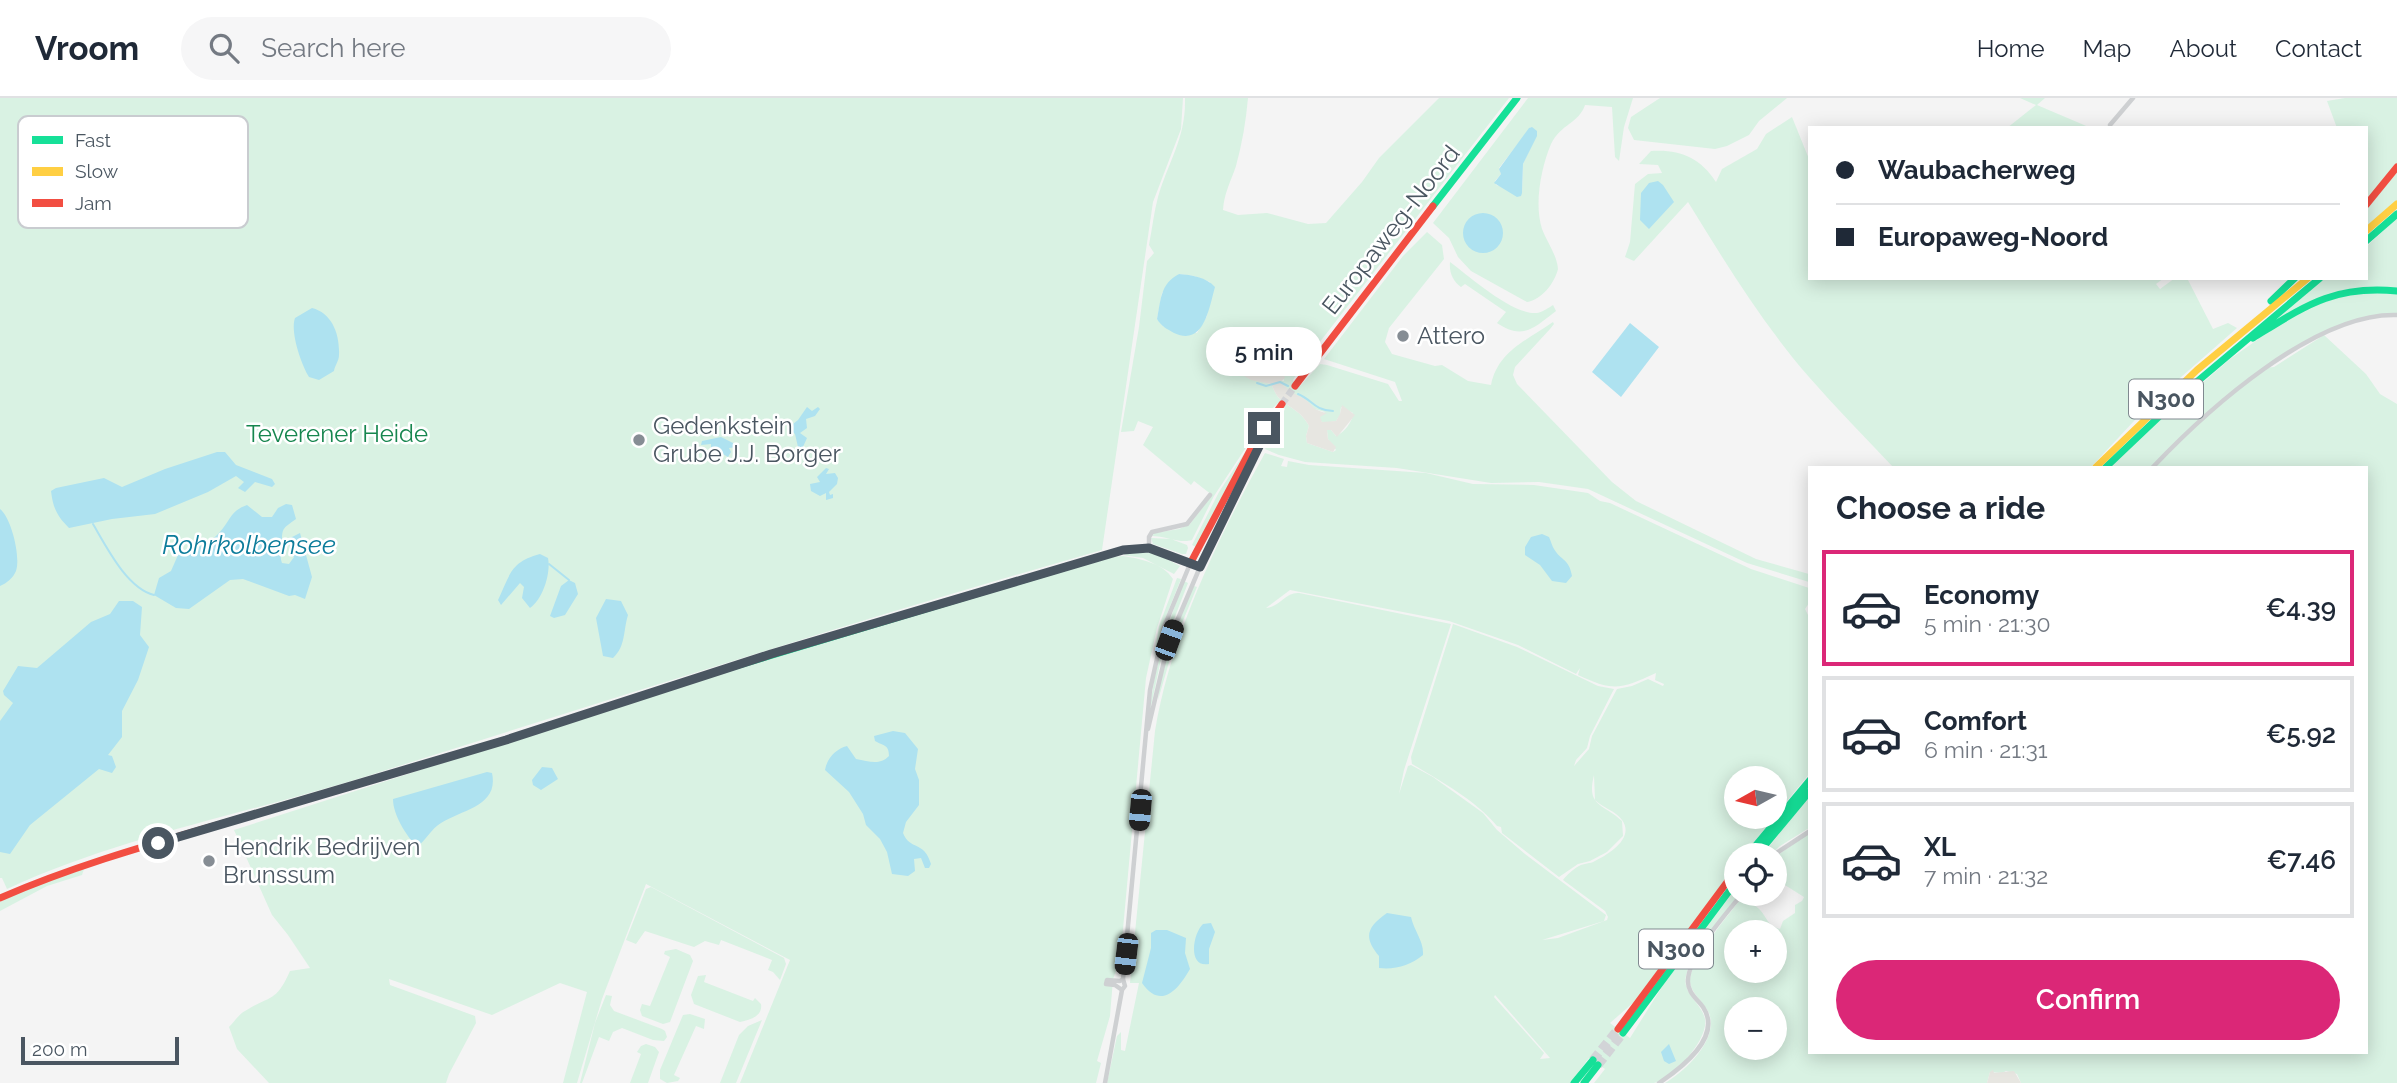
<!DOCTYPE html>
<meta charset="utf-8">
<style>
body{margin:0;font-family:Raleway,sans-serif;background:#f6f6f7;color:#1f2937;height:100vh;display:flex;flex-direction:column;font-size:26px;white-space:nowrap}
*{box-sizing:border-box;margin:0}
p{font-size:23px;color:#747a83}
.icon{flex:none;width:38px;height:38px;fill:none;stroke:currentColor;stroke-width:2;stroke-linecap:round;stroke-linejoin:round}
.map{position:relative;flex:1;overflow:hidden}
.sheet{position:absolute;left:1808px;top:368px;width:560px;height:588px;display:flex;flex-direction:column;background:#fff;border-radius:0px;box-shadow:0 4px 18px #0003}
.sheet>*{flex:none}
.hud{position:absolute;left:1808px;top:28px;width:560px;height:154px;border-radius:0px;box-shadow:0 4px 18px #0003;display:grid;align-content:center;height:154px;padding:0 28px;background:#fff}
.needle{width:46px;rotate:262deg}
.controls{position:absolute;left:1724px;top:668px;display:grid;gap:14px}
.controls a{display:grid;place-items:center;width:63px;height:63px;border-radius:50%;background:#fff;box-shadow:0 4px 18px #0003;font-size:35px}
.scale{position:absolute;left:21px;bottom:18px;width:158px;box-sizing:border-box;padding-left:7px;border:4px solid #4a5661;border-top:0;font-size:19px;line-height:24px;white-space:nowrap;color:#4a5661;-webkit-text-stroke:5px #fff;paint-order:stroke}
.end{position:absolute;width:32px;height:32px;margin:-16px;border:9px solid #4a5661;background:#fff;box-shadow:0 0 0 4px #fff}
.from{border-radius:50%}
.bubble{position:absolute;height:49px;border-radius:24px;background:#fff;box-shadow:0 4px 18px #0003;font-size:23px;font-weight:600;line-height:49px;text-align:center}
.car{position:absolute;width:21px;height:42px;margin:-21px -10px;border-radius:9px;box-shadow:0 0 5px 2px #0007;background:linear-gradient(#222 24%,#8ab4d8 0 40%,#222 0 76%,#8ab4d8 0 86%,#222 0)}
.hud b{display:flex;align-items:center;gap:24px;height:66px;font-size:26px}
.hud b+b{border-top:2px solid #e0e1e3}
.hud i{width:18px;height:18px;background:#1f2937}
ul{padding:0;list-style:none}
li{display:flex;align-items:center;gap:21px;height:116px;margin:0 14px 10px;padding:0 14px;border:4px solid #e0e1e3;border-radius:0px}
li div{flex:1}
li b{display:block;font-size:26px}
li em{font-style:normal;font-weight:600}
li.selected{border-color:#db2777}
li>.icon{width:63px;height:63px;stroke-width:1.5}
h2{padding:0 28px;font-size:32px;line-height:84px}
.action{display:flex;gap:14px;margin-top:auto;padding:14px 28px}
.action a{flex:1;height:80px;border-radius:42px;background:#db2777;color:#fff;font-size:28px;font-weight:600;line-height:80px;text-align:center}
header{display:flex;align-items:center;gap:42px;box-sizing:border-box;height:98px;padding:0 35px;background:#fff;border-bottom:2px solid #e0e1e3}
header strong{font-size:33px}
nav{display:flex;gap:38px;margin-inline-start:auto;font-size:24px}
.search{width:490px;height:63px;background:#f6f6f7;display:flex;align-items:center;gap:18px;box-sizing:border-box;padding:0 24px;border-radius:38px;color:#747a83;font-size:26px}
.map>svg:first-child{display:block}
</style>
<header>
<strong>Vroom</strong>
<div class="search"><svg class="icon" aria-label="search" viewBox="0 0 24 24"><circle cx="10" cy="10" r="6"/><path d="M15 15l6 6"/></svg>Search here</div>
<nav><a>Home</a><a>Map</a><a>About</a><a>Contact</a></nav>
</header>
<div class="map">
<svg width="2397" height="985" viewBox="0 0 2397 985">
<rect width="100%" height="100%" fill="#f4f4f4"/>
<path fill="#d9f2e3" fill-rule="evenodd" d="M0,0H1183L1181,31L1153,104L1102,452C854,523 609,602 364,679C245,716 120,739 7,791L2,780H0Z
M1185,0H1248C1246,23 1242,46 1236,68C1231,83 1224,95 1223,112L1238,117L1267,115L1308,126L1326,125L1362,84L1379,60L1439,0H1509L1302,267L1293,282L1294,285L1300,288L1320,266L1327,267L1388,286L1399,303H1402L1395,284L1324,261L1403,158L1427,134L1442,147L1444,161L1389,230L1385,244L1392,256L1435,268L1442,267L1468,283L1491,287C1498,253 1526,243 1553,224L1554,226L1550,231L1515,269L1513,277L1517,286L1612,384L1636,403L1756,461L1809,476V484L1747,465L1588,391L1539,384L1491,385L1397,370L1305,364L1279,357L1265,351L1285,311L1282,306L1278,305L1270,313L1214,398L1192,442C1181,446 1165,438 1152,438L1154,435L1179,431L1190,426L1212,397L1194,383L1191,387L1143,347L1153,329L1138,323L1134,333L1121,334L1139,229L1147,163L1154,155L1149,147C1152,131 1154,114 1158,99C1169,62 1186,40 1185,0ZM1179,176L1194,178L1210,184L1207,218L1197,235L1164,229L1157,221L1162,195ZM1252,230L1254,234L1220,268L1213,270L1215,265ZM1262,231H1268L1278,236V250L1273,259L1279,264L1284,283L1280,282V284L1295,299L1304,301L1314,311L1325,314L1320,318V323L1325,325L1336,323L1340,317L1341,309L1353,315C1353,323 1344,335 1336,338L1331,332H1327L1328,341L1336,352L1333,354L1307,345L1306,338L1309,328C1300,310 1283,308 1276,296C1274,293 1273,289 1271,286L1248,280L1238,256Z
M1528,0H1633L1624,29L1619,63L1615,59L1612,9L1585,7C1579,25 1561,26 1551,46C1541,70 1534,106 1542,131C1547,144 1557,157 1558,171C1555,184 1542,202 1527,204L1471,173L1458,159L1449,140L1433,125ZM1531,29L1537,35L1523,66L1522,95L1496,87L1495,83L1501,76L1499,70Z
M1660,0H1787L1759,23L1749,37L1727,48L1715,51L1634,42L1628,30L1631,19Z
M2020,0H2045L2037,7L2091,30H2007L2036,7Z
M2345,0H2397V66L2366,105V30H2337L2327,3Z
M1792,19L1809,61L1810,180H2164L2156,186L2160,191L2175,180H2187L2213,231L2228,225L2237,230L2148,308L2091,369H1893C1865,339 1836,310 1809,279C1762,225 1725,164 1688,104L1634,163L1625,159L1630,144L1635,86L1648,76L1662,75L1658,67L1639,66L1651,53C1679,51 1700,59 1716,84L1722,71L1757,51L1766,36Z
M2397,74V102L2366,129V112Z
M2397,120V191L2342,192L2264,231L2280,215L2325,180H2366V149Z
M1450,164C1469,178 1512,217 1537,215C1543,214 1548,210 1553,207L1556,213C1535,229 1523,243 1497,225L1506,214L1465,186L1461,189C1453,183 1449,175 1450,164Z
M2397,194V215C2342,217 2309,242 2264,270L2274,269L2324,237L2366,276L2380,296L2397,306V985H2021L2017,976L2006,973L2002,975L1990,974L1987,985H1665C1685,973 1719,942 1709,915C1704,904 1690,895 1690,882C1691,860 1729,817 1742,799C1747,802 1753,806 1758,810C1767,818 1766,827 1780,831L1783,823L1795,815V807L1802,803L1804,799L1775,781V759L1809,735L1810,954H2366V369H2110L2153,328L2230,261L2297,214L2348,195ZM1736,835H1774V873H1736ZM1736,912H1774V950H1736Z
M1249,348L1196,449L1192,447L1219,394Z
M1265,355L1284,361L1281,368L1287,369L1288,363L1309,367L1426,375L1473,386L1534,387L1588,395L1600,403L1610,405L1751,471L1809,490V505L1805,511L1810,521L1809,676L1774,719V681H1736V719H1774L1743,758H1736V767L1634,904L1610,925L1630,940L1665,884L1736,790V796H1739C1723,819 1692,851 1686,878C1682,896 1702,905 1705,921C1709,941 1673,981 1654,985C1637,985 1611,985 1594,985L1605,971L1589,960L1570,985H1107L1117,938L1121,934V952L1125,953L1139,885H1130L1155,633C1171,537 1218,440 1265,355ZM1290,492L1449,523L1518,547L1576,576L1580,570L1578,577C1614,594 1621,591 1656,575L1655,582L1664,586L1663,588L1648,581L1632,588L1617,591L1592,638L1589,651L1574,668L1576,662L1587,650L1590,638L1614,591L1598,588L1517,549L1453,526L1411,659L1412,666C1442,684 1474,701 1497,728L1501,729L1502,735L1559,779L1578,766L1590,763L1607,754L1623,738L1622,723C1603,705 1586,709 1594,677L1595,702C1603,710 1616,713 1622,722C1635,740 1609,756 1595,763C1590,766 1584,765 1579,768C1573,771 1566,778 1563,782L1605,813L1608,819L1607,822L1558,840L1542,842L1604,823L1606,817L1525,756L1497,732L1483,715L1433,679L1411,667L1408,668L1399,696L1404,672L1451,526L1299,495C1285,494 1280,509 1266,510ZM1495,897L1550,960L1540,961L1544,955L1494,899Z
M1151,440L1171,441L1187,447L1188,450L1186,456H1182L1153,446Z
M1142,453L1159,457L1180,468L1174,476L1143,460L1122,457Z
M1123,458C1141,461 1163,465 1173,481L1157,530L1146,580L1122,842L1119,865L1113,881L1110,918L1097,963L1101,965L1096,985H740L790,862L646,786L602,901L577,985H563L587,894L560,885L492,917L389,881L390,887L475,918L476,925L449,976L446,985H269L237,951L229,929C234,924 239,916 245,913C270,897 276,905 290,873L310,870L288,837L272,817L234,732L762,562L1050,476L1111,459Z
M1177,480L1181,481L1163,526L1154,559L1159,528Z
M1184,483L1188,485L1164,547L1149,618C1154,570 1167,527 1184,483Z
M1194,488L1197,489L1177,537L1158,602C1161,562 1178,524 1194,488Z
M1809,697V730L1780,748L1769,758H1762Z
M84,771L82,777L47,788L0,813V804L25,791Z
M651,789L784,860L786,866L780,882L773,874L768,872L772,862L721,842L719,847L705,843L694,849L645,833L636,846L626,842L646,791Z
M676,851L690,857L693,863L670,924L663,926L642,918L640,912L642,906L650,908L670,859L664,856L665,853Z
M706,877L704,884L753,903L755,900L761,906C763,918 750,922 740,924L694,906L691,897L698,878Z
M606,897L612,898L610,907L614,913L662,931L665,933L667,939L664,943L653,942L622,930L613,934L609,943L599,939L582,985H580L595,925Z
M690,916L705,921L704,931L696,928L674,977L680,980L678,983L667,985L660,981V972L683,917Z
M762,922L736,985H720L739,937L748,928Z
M646,946L655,949L659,954L648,985H630L641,956L637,954L641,948Z"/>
<path fill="#e7e6e1" d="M1276,230L1278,250L1273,259L1279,264L1285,280L1280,284C1289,292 1292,295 1303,300C1313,306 1311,312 1327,315L1320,319L1322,324L1336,323L1340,316L1342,307L1355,317L1337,339L1331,332H1327L1328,341L1336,349L1333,354L1307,345L1306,338L1309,328C1300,310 1283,308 1276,296C1274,293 1273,289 1271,286L1251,282L1244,278L1245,273L1239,260V254L1262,231Z
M1993,972L1994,975L2014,973L2021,985H1987L1990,974Z"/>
<path fill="#aee2f0" d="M1532,29L1537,33V38L1523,66L1522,95L1521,98L1517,99L1494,85L1501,76L1499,71L1529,30Z
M1658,83L1663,87L1674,104L1649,131L1640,122L1641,95L1649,85Z
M1463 135a20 20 0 1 1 40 0a20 20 0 1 1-40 0Z
M1179,176C1192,177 1206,179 1215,189C1209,210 1204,249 1174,235C1167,231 1161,228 1157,221C1161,202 1160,186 1179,176Z
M312,210C332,215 340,236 339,257C339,263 335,267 334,273L319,282L309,279C301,266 290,234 295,220Z
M1630,225L1659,249L1621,299L1592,274Z
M1252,230L1255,231L1254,234L1214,271L1215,265Z
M807,309L812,313L818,309L820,311L815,318L806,321L807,330L800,335L807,340L802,351L798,349L795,336L788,330L798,322Z
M721,339L737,347V349L729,350L731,354L728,359L716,352L711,353V346L701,347L702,343Z
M217,354H225L236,367L272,381L275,386L272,389L255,384L245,394L238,390L244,384L236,378L208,394L155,416L112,421L69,430C57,418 53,410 51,393L56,390L104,380L122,389L165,371Z
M826,370L829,371L826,376L835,375L838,380L837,386L829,394L830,397L833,396V400L826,402V395L820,398L811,393L810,386L820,384L817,379Z
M286,406L292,407L296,421C282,431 282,430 282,446C282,454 279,457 282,465L289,466L294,459L289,455L290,440L300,435L312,479L305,501L295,497L289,498L243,481L230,482L189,511L176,510L154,497L159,480L171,473L178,457C193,451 208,447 219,435C231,422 230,413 247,407L262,419H272L278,410Z
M0,411C11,419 21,459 16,473C13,480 7,485 0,488Z
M1542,436L1549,439C1551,443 1552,448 1554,451C1561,463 1569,460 1572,478L1566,485L1552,483L1540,467L1525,457V449L1531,439Z
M540,456L548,460C551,475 543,501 530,510L522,500L524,489L520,485L501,507L498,502C510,477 510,464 540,456Z
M569,482L575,485L578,496L565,517L554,520L550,518L561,488Z
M606,501L621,503L628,517C623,533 626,548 613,560L603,558L596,520Z
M119,503H133L142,509L140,537L149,549L138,582L122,613V639L108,657L112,658L116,669L112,675L99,671L30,727L10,756L0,754V623L13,605L4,597L3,593L18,568L37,570L91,524L110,516Z
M893,633L905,635L918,651L915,671L919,682V707L906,724L903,735C910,753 924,742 931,766L929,770H925L921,760L914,761L915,773L908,778L892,776L887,754L880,741L866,727L863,716L849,694L825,672C827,660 836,651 847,648L856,661C869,663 879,668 889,658C889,646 883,648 875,643L874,638Z
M542,669L552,670L558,681L541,692L533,687L532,682Z
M487,674L492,675C499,708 463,711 441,725C431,731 426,742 417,749C406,737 393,717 393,701Z
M1387,815L1411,819C1414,833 1424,843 1423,857C1411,867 1395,872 1379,870V858C1363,839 1367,829 1387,815Z
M1211,825L1215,834L1209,851V866C1187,870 1193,835 1203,826Z
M1156,832H1167L1186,840L1185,855L1190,871C1178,892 1161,912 1142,885L1151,850V835Z
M1669,946L1676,963L1669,966L1664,963L1661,954Z"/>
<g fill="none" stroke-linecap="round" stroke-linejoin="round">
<path stroke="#aee2f0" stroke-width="2" d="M1257,285L1266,288L1280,284L1288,288
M1298,296C1313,302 1313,312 1333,313
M93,426C107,450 127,490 154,497
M549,466L569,482"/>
<path stroke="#d2d4d7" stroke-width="7" stroke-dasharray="7 3.5" stroke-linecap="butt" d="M1282,306L1295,288"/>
<path stroke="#d2d4d7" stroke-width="9" stroke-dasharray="9 4.5" stroke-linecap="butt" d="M1593,962L1618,931
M1598,967L1623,935"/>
<path stroke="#ced0d2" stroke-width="4.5" d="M2110,27L2133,0
M2153,369C2207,312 2315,214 2397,217
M1149,450V439L1152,434L1187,426L1210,397
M1148,631L1169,542L1200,469
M1772,758L1810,733
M1122,892L1115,887L1106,886L1107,882L1120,883L1123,881
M1105,985L1122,892L1125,888L1123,881L1150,592L1164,529L1190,466
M1659,985C1680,971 1723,939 1703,909C1697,901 1687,894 1688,882C1689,857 1726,816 1742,796"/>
<path stroke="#16e098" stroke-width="7" d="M1433,108L1517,0
M2366,143L2397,116
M2271,203L2295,180
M2253,240C2305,208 2333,187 2397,193
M2106,369L2186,293L2320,180
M719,573L1123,452L1149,450L1200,469L1273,320
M1747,758L1810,682
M1756,758L1810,693
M1623,935L1736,784
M1574,985L1593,962
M1584,985L1598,967"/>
<path stroke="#ffcf43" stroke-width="7" d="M2366,133L2397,106
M2096,369L2197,272L2308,180
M241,720L506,642L719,573"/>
<path stroke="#f24e42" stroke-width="7" d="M2366,107L2397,69
M1295,288L1433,108
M1190,466L1253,347L1282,306
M0,800C78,766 159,744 241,720
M1618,931L1736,772"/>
</g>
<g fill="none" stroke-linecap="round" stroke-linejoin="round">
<path stroke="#4a5661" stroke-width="9" d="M158,745L506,642L771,556L1123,452L1149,450L1200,469L1273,320L1264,330"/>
</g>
<g fill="#868d94" stroke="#fff" stroke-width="2.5">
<circle cx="1403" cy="238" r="7"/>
<circle cx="639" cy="342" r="7"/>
<circle cx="209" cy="763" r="7"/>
</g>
<g text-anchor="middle" stroke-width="5" stroke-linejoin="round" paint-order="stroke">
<g fill="#fff" stroke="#808990" stroke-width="2">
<rect x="2129" y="281.5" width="74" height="39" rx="5"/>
<rect x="1639" y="831.5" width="74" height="39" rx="5"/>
</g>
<g font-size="23" font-weight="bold" fill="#4a5661">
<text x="2166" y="309">N300</text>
<text x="1676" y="859">N300</text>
</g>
<g font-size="24" fill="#4a5661" stroke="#fff">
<text transform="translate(1391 132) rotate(-52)" y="8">Europaweg-Noord</text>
</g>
<g font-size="24" fill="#4a5661" stroke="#fff" text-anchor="start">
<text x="1417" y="246">Attero</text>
<text x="653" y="336">Gedenkstein<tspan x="653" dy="28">Grube J.J. Borger</tspan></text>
<text x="223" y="757">Hendrik Bedrijven<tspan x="223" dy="28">Brunssum</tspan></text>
</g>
<g font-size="24" fill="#17864f" stroke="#fff">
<text x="337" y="344">Teverener Heide</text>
</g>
<g font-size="26" font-style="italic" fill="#0c7c9b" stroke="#fff">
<text x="249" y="456">Rohrkolbensee</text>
</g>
</g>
<rect x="18" y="18" width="230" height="112" rx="10" fill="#fff" stroke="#c9ccd0" stroke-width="2"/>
<rect x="32" y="38" width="31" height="8" fill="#16e098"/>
<rect x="32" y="69" width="31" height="9" fill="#ffcf43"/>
<rect x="32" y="101" width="31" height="8" fill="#f24e42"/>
<g font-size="19" fill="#4a5661">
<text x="75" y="49">Fast</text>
<text x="75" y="80">Slow</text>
<text x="75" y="112">Jam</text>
</g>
</svg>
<div class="controls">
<a><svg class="needle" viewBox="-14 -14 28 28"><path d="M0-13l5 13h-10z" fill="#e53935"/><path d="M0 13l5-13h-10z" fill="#747a83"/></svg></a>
<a><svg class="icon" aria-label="locate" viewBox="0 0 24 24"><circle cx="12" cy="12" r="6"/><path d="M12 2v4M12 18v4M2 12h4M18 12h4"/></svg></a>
<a>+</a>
<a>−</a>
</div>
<div class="scale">200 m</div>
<i class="end from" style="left:158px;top:745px"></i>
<i class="end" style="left:1264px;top:330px"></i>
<div class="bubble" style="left:1206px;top:229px;width:116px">5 min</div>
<i class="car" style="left:1169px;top:542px;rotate:20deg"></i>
<i class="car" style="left:1140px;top:712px;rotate:185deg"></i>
<i class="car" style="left:1126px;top:856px;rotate:187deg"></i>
<div class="hud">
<b><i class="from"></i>Waubacherweg</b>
<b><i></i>Europaweg-Noord</b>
</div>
<section class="sheet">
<h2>Choose a ride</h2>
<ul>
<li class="selected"><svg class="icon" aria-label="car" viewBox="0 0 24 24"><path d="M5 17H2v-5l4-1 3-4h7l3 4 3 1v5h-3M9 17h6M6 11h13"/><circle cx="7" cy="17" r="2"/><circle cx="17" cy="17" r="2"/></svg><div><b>Economy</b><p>5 min · 21:30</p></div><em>€4.39</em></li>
<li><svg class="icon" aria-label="car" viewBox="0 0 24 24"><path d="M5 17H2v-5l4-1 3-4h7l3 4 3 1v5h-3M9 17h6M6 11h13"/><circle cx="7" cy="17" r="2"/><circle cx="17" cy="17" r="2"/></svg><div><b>Comfort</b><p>6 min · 21:31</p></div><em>€5.92</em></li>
<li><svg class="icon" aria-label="car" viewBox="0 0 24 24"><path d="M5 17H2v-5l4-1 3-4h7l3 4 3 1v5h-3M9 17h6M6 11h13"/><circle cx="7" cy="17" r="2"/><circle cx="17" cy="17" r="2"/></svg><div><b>XL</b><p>7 min · 21:32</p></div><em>€7.46</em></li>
</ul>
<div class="action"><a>Confirm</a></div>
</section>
</div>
